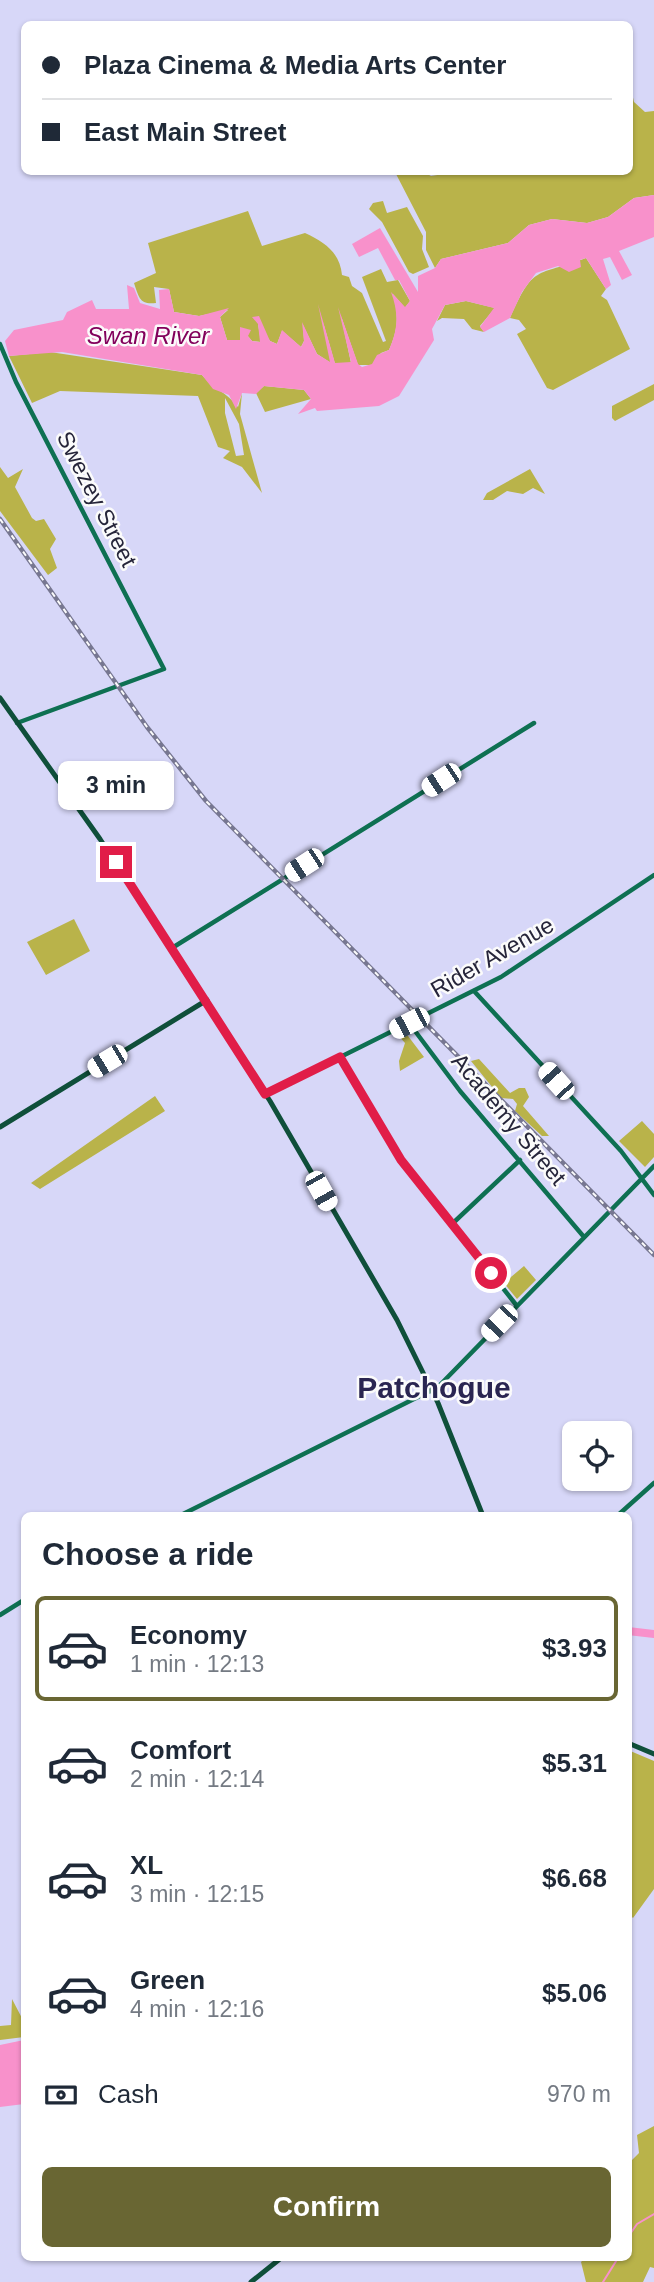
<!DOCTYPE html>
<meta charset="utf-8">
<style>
body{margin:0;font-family:Arial,sans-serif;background:#f6f6f7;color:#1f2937;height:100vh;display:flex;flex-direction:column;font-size:26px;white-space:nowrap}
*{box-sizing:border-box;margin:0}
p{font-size:23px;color:#747a83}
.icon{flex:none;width:38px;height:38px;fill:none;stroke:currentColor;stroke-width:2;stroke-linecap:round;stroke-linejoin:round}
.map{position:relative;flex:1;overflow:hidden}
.panel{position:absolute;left:21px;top:1512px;width:611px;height:749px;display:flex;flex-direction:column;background:#fff;border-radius:10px;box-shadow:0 2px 5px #0004}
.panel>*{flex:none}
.banner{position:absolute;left:21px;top:21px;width:612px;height:154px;border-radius:10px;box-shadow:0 2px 5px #0004;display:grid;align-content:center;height:154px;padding:0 21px;background:#fff}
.tools{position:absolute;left:562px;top:1421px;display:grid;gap:14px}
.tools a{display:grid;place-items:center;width:70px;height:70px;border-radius:10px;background:#fff;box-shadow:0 2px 5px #0004;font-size:35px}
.end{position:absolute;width:32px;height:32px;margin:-16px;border:9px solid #e11d48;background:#fff;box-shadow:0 0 0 4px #fff}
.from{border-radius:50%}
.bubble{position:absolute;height:49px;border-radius:10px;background:#fff;box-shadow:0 2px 5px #0004;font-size:23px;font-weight:800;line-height:49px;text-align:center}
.car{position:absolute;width:21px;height:42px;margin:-21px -10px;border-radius:9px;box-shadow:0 0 5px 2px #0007;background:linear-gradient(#fff 24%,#345 0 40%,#fff 0 76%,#345 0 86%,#fff 0)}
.banner b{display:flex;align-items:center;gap:24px;height:66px;font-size:26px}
.banner b+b{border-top:2px solid #e0e1e3}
.banner i{width:18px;height:18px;background:#1f2937}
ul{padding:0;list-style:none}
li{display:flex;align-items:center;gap:21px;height:105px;margin:0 14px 10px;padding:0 7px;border:4px solid transparent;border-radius:10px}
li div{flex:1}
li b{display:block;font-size:26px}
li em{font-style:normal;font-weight:800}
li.on{border-color:#696633}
li>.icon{width:63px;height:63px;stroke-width:1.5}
h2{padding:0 21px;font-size:32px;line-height:84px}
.pay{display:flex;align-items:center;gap:18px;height:77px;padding:0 21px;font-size:26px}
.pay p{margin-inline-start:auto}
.primary-button{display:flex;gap:14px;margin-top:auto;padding:14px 21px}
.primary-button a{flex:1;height:80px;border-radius:10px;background:#696633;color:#fff;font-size:28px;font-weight:800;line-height:80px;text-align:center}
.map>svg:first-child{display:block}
</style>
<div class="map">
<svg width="654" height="2282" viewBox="0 0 654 2282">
<rect width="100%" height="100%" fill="#d7d7f8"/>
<path fill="#b9b34a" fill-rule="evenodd" d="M630,84L634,102L645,112L654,111V195L634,198L608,217L587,223L552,219L529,225L508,243L441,259L435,268L426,250V232L396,174L398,172H424L431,176L456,172H630Z
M383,201L387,213L407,207L423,236L422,249L429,267L413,274L409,272L382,222L369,209L373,203Z
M248,211L262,246L305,233C325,242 340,253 342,275L349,277L352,286L362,293L383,342L386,341L362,277L381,269L387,282L398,280L410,301L405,308L393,294C399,316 398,330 389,350L381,353L372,365H358L341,316L351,363L335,364L323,322L331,363L317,354L303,325L304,341L301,347L282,331L277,344L270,341L258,324L261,342L252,341L241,328L240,340H227L220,317L228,310L199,316L174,312L169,289L154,287L156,303C140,305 139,298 134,283L156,273L148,243Z
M586,258L606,289L601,296L607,300L630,349L553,390L547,388L517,334L526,329L519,320L510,318C534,264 535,277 586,258Z
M466,301L495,308L480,326L484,332L472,329L464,319L442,318L437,321L445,305Z
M50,352L202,375C213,389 227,392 238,407L242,393L240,414L262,493L242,467L223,458L230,451L218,447L198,396L60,391L32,403L9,356ZM225,398L239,424L244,455L236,456L225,413Z
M654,384V400L615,421L612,418V406Z
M264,386L304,390L311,399L265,412L256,393Z
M0,467L8,478L23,469L15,487L32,518L36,521L44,519L56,539L50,549L57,568L48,575L0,511Z
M530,469L545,494L533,488L523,494L507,491L493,500H483L487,493Z
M74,919L90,951L46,975L27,942Z
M405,1032L424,1057L400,1071L399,1061L405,1043L397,1034Z
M479,1059L510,1093L519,1088H525L529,1097L523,1106L549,1136H542L515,1111L517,1104L513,1099L501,1098L471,1061Z
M155,1096L165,1111L40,1189L31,1183Z
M642,1121L654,1134V1157L645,1167L619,1141Z
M524,1266L536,1280L517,1299L504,1283Z
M628,1750L654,1761V1889L633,1918L628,1913Z
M12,1999L24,2022V2037L0,2040V2026L11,2025Z
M654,2126V2268L650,2267L643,2282H586L581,2262L585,2258H628V2184L631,2182L632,2160L639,2153L637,2135Z"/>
<path fill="#f891cb" d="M654,195V237L619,251L632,275L622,280L610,257L603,259L611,285L606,289L586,258L580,260L581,267L569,272L558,266L536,273L522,292L510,318L484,332L480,327L494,308L466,301L445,305L432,329L434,340L399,396L379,406L317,411L315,408L298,414L311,399L304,390L264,386L256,394L242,393L236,409L229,395L213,389L202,375L62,352L9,356L5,341L14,330L63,320L67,312L92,300L96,309H129L127,285L134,288L140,303L160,309L159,290L169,289L174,312L199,316L229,308L220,317L227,340H240V327L251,330L248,336L252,341L260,342L258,324L252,317L259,316L270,341L277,344L282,330L301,347L304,341L302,322L317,354L330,362L318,304L335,363L351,362L338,307L358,364L362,367L372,364L377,355L389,350C398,329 399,314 391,292L405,307L410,301L399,280H395L378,248L359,257L352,244L380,228L418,292V276L435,268L441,259L508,243L529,225L552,219L587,223L608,217L634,198Z
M24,2040V2104L0,2107V2045Z"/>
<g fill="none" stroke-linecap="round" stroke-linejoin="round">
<path stroke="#f891cb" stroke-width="2" d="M628,2237L637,2224L654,2214
M603,2282L618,2258"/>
<path stroke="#f891cb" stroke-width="8" d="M628,1631L654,1634"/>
<path stroke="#0e7052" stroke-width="4.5" d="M0,344L16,382L164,669L17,723
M172,948L534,723
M474,991L621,1151L654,1195
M409,1023L460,1091L584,1237
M340,1057L401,1159L517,1306
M266,1094L501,977L654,875
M452,1224L520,1160
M179,1516L438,1387L654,1166
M617,1516L654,1483
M0,1615L24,1600"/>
<path stroke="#0f4f3a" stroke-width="5" d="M0,698L100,839L270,1101L397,1320L438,1403L483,1516
M0,1127L207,1000
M628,1743L654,1754
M251,2282L281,2258"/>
<g stroke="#777791" stroke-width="4.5">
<path id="rail" d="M0,519L147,727L206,801L654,1255"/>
</g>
<use href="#rail" stroke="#fbfbfb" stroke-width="2" stroke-dasharray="5" stroke-linecap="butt"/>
</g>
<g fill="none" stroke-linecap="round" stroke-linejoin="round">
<path stroke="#e11d48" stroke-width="9" d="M116,862L265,1094L340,1057L401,1160L491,1273"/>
</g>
<g text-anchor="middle" stroke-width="5" stroke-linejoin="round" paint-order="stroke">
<g font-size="23" fill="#26253a" stroke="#fbfbfb">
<text transform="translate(97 499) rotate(63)" y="8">Swezey Street</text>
<text transform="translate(492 957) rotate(-30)" y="8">Rider Avenue</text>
<text transform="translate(509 1119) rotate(50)" y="8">Academy Street</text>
</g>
<g font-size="24" font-style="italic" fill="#82005b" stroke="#fbfbfb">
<text x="148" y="344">Swan River</text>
</g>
<g font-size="30" font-weight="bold" fill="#2a2551" stroke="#fbfbfb">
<text x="434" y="1398">Patchogue</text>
</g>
</g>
</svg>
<div class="tools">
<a><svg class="icon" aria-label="locate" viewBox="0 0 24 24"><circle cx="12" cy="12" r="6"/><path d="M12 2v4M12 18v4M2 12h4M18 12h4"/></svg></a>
</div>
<i class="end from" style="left:491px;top:1273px"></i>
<i class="end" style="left:116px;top:862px"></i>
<div class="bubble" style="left:58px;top:761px;width:116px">3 min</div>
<i class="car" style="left:441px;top:780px;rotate:237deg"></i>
<i class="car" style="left:304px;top:865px;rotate:237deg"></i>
<i class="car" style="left:409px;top:1023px;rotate:243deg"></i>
<i class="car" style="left:107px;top:1061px;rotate:239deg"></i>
<i class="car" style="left:556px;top:1081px;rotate:318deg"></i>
<i class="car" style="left:321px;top:1191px;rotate:151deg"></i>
<i class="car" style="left:499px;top:1323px;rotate:224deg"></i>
<div class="banner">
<b><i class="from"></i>Plaza Cinema &amp; Media Arts Center</b>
<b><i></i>East Main Street</b>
</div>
<section class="panel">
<h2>Choose a ride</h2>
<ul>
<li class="on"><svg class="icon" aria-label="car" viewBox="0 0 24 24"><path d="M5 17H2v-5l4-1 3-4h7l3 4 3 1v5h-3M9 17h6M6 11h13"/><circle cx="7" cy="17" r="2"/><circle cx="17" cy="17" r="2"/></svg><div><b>Economy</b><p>1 min · 12:13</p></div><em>$3.93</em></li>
<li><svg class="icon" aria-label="car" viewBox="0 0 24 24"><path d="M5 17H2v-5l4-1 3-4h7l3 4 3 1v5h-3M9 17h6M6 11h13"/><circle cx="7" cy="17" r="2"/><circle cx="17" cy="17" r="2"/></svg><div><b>Comfort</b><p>2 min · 12:14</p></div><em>$5.31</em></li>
<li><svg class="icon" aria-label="car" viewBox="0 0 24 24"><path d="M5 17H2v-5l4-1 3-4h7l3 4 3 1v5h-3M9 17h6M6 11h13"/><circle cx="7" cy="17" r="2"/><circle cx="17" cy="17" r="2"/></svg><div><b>XL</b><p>3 min · 12:15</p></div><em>$6.68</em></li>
<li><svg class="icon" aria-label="car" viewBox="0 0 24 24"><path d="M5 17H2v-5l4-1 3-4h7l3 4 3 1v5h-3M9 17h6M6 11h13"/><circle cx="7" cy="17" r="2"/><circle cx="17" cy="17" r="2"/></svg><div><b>Green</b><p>4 min · 12:16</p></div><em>$5.06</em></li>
</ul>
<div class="pay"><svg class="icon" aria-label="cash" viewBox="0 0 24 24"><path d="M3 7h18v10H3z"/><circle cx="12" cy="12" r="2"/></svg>Cash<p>970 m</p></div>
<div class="primary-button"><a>Confirm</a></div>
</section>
</div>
